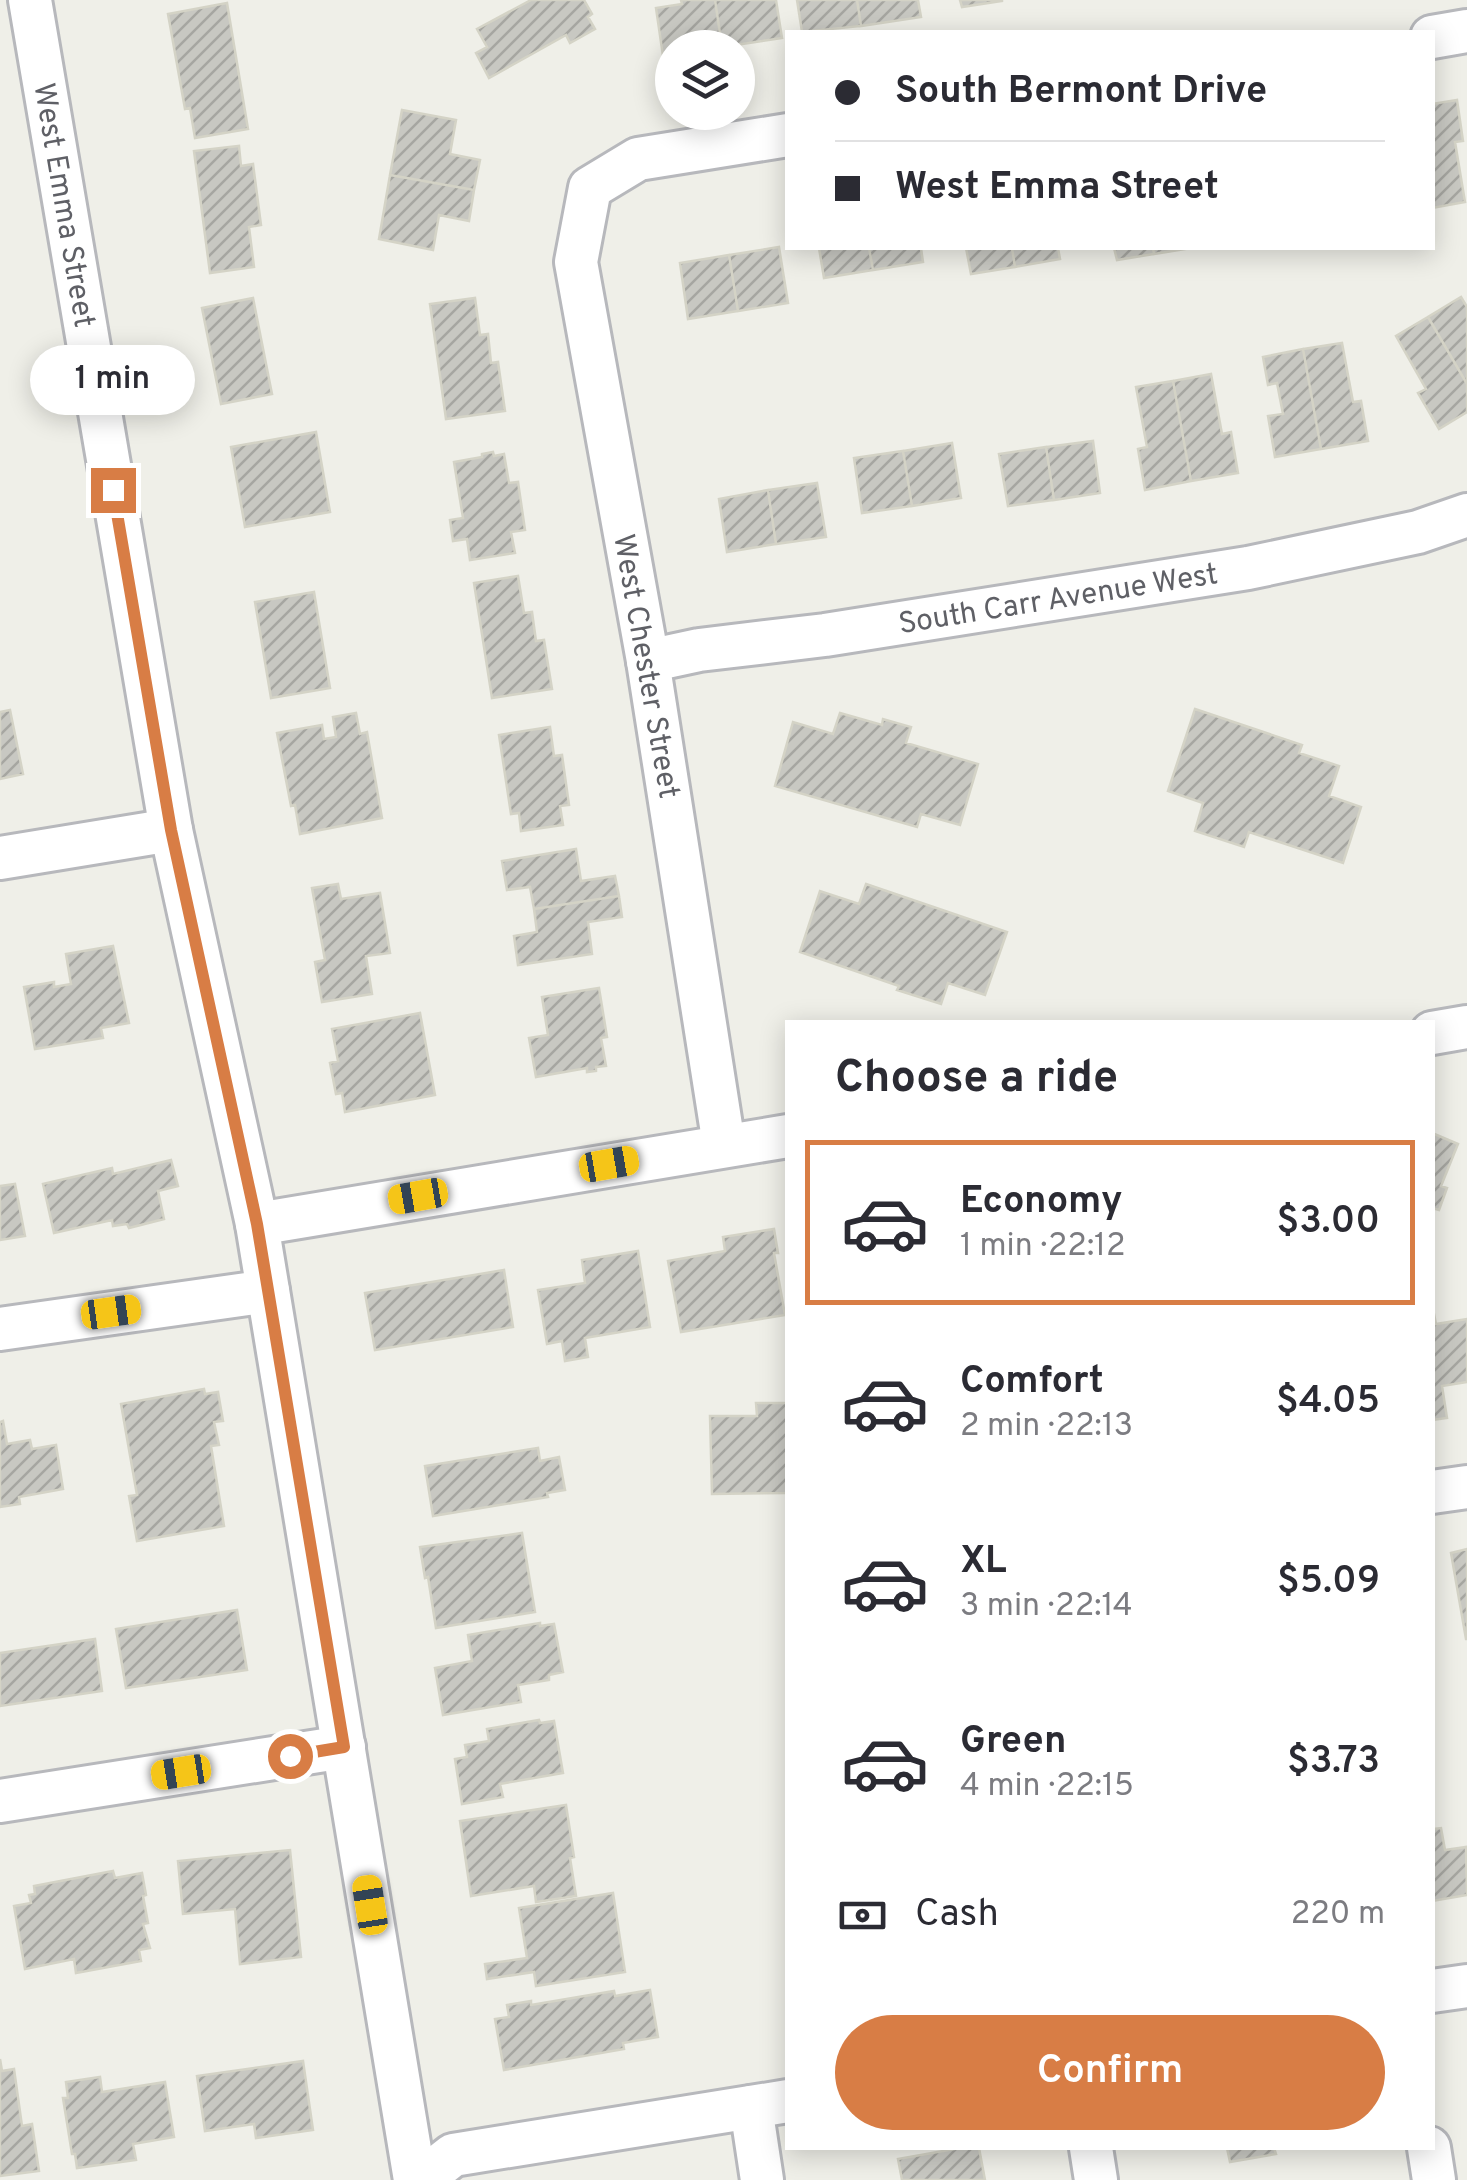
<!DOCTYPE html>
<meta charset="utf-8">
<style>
body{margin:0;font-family:Overpass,sans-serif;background:#f7f7f7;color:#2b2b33;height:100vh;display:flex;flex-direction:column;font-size:38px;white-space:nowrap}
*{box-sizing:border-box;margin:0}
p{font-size:32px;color:#7c7c81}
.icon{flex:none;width:55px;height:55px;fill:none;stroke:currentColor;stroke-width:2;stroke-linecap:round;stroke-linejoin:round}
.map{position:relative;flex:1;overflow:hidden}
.side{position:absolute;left:785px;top:1020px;width:650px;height:1130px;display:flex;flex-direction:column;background:#fff;border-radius:0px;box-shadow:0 5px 25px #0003}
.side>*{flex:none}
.hud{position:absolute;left:785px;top:30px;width:650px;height:220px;border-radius:0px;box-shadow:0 5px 25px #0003;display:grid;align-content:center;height:220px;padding:0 50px;background:#fff}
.tools{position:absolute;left:655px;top:30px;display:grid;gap:20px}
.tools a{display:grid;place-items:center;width:100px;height:100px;border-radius:50%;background:#fff;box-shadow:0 5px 25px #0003;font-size:50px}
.end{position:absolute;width:45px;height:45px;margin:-22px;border:12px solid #d87d45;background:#fff;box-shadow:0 0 0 5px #fff}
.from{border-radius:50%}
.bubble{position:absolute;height:70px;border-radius:35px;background:#fff;box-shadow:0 5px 25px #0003;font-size:32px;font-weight:600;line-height:70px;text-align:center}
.car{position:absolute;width:30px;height:60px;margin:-30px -15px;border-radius:12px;box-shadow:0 0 8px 2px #0007;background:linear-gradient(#f5c518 24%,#345 0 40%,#f5c518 0 76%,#345 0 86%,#f5c518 0)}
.hud b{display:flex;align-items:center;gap:35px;height:95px;font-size:38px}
.hud b+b{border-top:2px solid #e1e1e2}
.hud i{width:25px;height:25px;background:#2b2b33}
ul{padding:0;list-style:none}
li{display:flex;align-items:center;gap:30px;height:165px;margin:0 20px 15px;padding:0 30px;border:5px solid transparent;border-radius:0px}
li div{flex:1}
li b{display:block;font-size:38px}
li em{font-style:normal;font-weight:600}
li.on{border-color:#d87d45}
li>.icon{width:90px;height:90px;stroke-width:1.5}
h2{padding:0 50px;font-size:45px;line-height:120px}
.pay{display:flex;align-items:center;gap:25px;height:110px;padding:0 50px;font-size:38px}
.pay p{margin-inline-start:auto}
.cta{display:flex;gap:20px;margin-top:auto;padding:20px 50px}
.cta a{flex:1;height:115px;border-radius:60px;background:#d87d45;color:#fff;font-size:40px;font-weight:600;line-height:115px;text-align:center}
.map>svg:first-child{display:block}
</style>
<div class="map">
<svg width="1467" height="2180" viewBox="0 0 1467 2180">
<defs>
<pattern id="building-hatch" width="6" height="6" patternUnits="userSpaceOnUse" patternTransform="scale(2.5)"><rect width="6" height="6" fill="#c8c8c2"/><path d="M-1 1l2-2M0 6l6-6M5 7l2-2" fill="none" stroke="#a6a6a1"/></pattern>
</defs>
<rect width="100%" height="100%" fill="#efefe8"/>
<path fill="url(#building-hatch)" stroke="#d4d3c6" stroke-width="2.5" d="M531,0H584L592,14L588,17L595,29L570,43L566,35L489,78L476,53L487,47L477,29Z
M681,0H715L722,47L672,48V54L663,56L656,8L682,4Z
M715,0H776L782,38L722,47Z
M797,0H857L861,26L802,32Z
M857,0H918L921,17L861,26Z
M960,0H1002V1L962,7Z
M227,3L248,129L195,138L190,108L185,109L168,14Z
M1457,100L1463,141L1455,142L1465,202L1432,208V104Z
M402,110L456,120L450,154L480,160L474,190L390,175Z
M239,146L241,166L253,164L261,225L249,227L254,267L210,273L194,151Z
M390,175L474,190L469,221L439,215L433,250L379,239Z
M779,247L788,303L738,311L729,255Z
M819,248H869L873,270L824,278Z
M869,248H921L923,262L873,270Z
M966,248H1012L1015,267L971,274Z
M1012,248H1058L1060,259L1015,267Z
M1114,248H1153L1154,254L1117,260Z
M1153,248H1191L1154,254Z
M729,255L738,311L688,319L680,263Z
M1461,297L1467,307V384L1428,317Z
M253,298L272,394L221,404L202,308Z
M475,298L480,335L488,334L491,363L498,362L505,411L446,419L430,304Z
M1428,317L1467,384V412L1439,429L1418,393L1426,389L1396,336Z
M1342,343L1353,402L1361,401L1368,441L1321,449L1303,349Z
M1303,349L1321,449L1275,457L1268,416L1283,414L1277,383L1268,385L1263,357Z
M1211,374L1222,434L1231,432L1238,473L1191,481L1173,381Z
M1173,381L1191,481L1145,490L1138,449L1147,447L1136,387Z
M316,432L330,512L245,527L231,447Z
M1093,441L1100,493L1054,500L1046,447Z
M952,443L961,498L912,506L903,451Z
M1046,447L1054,500L1008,506L999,454Z
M903,451L912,506L862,513L854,458Z
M493,452L494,456L504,454L509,483L518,482L525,530L511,532L515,553L470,560L467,539L453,541L450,520L463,518L454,462L482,457V454Z
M817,483L826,537L776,544L768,490Z
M768,490L776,544L727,552L719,499Z
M518,576L524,613L532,612L536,641L544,640L552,689L492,698L474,583Z
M314,592L330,688L271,698L255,602Z
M1195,709L1302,745L1299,753L1339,766L1329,796L1361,807L1343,863L1249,832L1244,847L1195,831L1203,803L1168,791Z
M10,710L23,774L0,779V712Z
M356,713L360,734L367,732L382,818L300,834L295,805L291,806L277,733L322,725L324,739L336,737L333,717Z
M840,713L882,725L883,719L911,727L906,743L978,764L960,825L921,814L917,827L775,786L793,722L833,734Z
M550,727L554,756L562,755L569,805L560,806L563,825L521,831L519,813L511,814L499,735Z
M576,849L581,881L615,876L619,896L534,909L530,887L507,890L502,861Z
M338,884L341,899L380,893L390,953L366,956L372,994L322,1002L315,962L325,960L312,888Z
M866,884L1007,932L985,995L948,983L941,1004L897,990L899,986L800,952L820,891L859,904Z
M619,896L622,917L588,922L592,954L518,965L514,936L537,932L534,909Z
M113,946L129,1023L101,1028L103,1038L35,1049L24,987L54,982V987L71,984L66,954Z
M599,988L607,1037L601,1038L606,1066L596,1067V1071L587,1072V1068L536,1077L529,1038L548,1035L542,997Z
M420,1013L435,1095L345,1112L342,1093L336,1094L330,1063L338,1061L332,1029Z
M1432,1133L1458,1144L1441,1186L1447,1188L1439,1210L1432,1208Z
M171,1160L178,1186L158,1191L164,1219L129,1228L127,1224L113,1226L112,1220L54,1233L43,1184L112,1168L113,1174Z
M15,1184L25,1236L0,1240V1186Z
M774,1229L778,1253H774L785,1315L681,1332L668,1261L725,1251L723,1237Z
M638,1251L650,1327L585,1338L588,1357L565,1361L562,1341L547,1344L538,1290L585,1283L582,1260Z
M504,1270L513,1327L375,1350L365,1293Z
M1432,1304L1436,1324L1467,1319V1382L1442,1386L1447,1418L1432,1420Z
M204,1389L205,1394L218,1392L223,1421L214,1422L219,1445L211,1446L224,1526L137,1541L129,1496L137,1495L121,1404Z
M756,1403H788V1493L712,1494L710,1416H757Z
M3,1421L7,1444L30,1440L32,1449L56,1445L63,1489L19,1497L20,1504L0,1507V1422Z
M538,1448L540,1461L559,1457L565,1490L547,1493L548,1497L433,1516L425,1466Z
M522,1533L535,1612L436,1628L428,1577L425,1578L420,1547Z
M1467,1549V1639H1466L1451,1553Z
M237,1610L247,1670L126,1688L116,1629Z
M540,1623V1626L554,1624L563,1672L549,1675V1680L518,1685L521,1702L443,1715L435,1668L472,1661L468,1635Z
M95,1639L102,1691L0,1706V1653Z
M539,1720L540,1723L554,1721L563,1773L500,1784L503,1797L462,1804L455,1759L467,1757L465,1745L489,1741L487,1729Z
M566,1805L574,1857L570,1858L576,1896L536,1902L534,1886L471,1896L460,1821Z
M1441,1828L1445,1850L1466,1847L1467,1895L1432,1901V1829Z
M290,1850L301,1957L240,1964L235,1909L183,1914L178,1861Z
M113,1871L115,1878L142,1873L146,1895L143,1896L148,1923L143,1924L150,1948L139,1950L141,1961L76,1973L74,1959L25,1969L14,1906L31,1903L29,1895L35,1894L34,1886Z
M613,1893L625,1972L536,1986L534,1972L487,1979L485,1964L527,1958L519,1908Z
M650,1990L658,2037L623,2043L624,2049L504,2070L495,2019L509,2017L507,2005L531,2001V2005L614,1991L615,1996Z
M0,2059L2,2071L14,2069L22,2126L32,2124L39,2171L0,2176Z
M303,2061L313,2130L256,2138L254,2124L205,2131L197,2076Z
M100,2077L102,2092L165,2082L174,2137L133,2144L136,2160L77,2168L75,2154H72L63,2098H68L66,2082Z
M960,2148H979L985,2180H902L898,2159Z
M1227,2148H1274L1276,2154L1230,2162Z"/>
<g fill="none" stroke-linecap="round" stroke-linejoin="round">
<g stroke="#b7b8bc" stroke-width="48">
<g id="minor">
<path id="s1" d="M30,0L171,830L257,1224L415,2180"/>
<path d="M1432,37L1467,31"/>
<path id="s2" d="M648,661L699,650L825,635L1248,568L1418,532L1467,515"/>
<path d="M0,858L171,830"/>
<path d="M1432,1033L1467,1027"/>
<path d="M724,1145L648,661L576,262L590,188L638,159L788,135"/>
<path d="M257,1224L788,1136"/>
<path d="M0,1329L268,1291"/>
<path d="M1432,1492L1467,1487"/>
<path d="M0,1801L344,1747"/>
<path d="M1432,1991L1467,1986"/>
<path d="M751,2107L762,2180"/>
<path d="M1091,2148L1096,2180"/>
<path d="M1429,2148L1434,2180"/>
<path d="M421,2180L453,2155L788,2101"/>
</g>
</g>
<use href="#minor" stroke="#fff" stroke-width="42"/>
</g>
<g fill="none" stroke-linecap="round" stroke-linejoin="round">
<path stroke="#d87d45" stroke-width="12" d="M113,490L171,830L257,1224L344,1747L290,1756"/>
</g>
<g text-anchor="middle" stroke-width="8" stroke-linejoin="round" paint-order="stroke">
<g font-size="30" fill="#5f6066" stroke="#fff">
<text dy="10" stroke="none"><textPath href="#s1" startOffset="208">West Emma Street</textPath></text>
<text dy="10" stroke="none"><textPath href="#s2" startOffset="415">South Carr Avenue West</textPath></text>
<text transform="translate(647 666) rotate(80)" y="10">West Chester Street</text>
</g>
</g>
</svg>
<div class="tools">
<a><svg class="icon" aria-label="layers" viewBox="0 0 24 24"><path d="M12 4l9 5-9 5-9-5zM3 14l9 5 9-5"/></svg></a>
</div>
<i class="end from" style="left:290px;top:1756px"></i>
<i class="end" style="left:113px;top:490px"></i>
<div class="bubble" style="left:30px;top:345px;width:165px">1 min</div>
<i class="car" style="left:609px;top:1164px;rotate:80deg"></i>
<i class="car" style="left:418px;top:1196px;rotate:260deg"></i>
<i class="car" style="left:111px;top:1312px;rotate:82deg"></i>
<i class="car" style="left:181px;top:1772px;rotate:261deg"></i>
<i class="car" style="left:370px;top:1905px;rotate:351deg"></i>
<div class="hud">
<b><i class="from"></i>South Bermont Drive</b>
<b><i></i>West Emma Street</b>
</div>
<section class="side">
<h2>Choose a ride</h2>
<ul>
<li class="on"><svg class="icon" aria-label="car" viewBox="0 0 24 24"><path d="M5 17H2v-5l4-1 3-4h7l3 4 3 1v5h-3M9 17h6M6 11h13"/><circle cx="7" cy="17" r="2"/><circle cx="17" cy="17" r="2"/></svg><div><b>Economy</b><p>1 min · 22:12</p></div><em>$3.00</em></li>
<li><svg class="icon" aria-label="car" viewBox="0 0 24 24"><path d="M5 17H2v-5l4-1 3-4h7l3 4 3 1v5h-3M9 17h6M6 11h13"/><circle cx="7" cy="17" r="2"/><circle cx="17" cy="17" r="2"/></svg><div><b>Comfort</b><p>2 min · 22:13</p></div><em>$4.05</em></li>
<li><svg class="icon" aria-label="car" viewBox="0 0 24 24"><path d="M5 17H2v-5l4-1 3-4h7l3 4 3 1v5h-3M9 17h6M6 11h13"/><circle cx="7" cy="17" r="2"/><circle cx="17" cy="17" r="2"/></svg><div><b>XL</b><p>3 min · 22:14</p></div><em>$5.09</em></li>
<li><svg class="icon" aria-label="car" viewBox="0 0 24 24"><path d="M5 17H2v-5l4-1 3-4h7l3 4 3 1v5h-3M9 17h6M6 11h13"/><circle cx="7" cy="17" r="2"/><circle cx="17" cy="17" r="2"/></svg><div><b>Green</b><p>4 min · 22:15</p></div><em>$3.73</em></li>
</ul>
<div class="pay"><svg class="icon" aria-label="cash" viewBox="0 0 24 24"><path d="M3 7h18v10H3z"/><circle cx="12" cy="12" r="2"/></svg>Cash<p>220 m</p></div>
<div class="cta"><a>Confirm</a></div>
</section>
</div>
